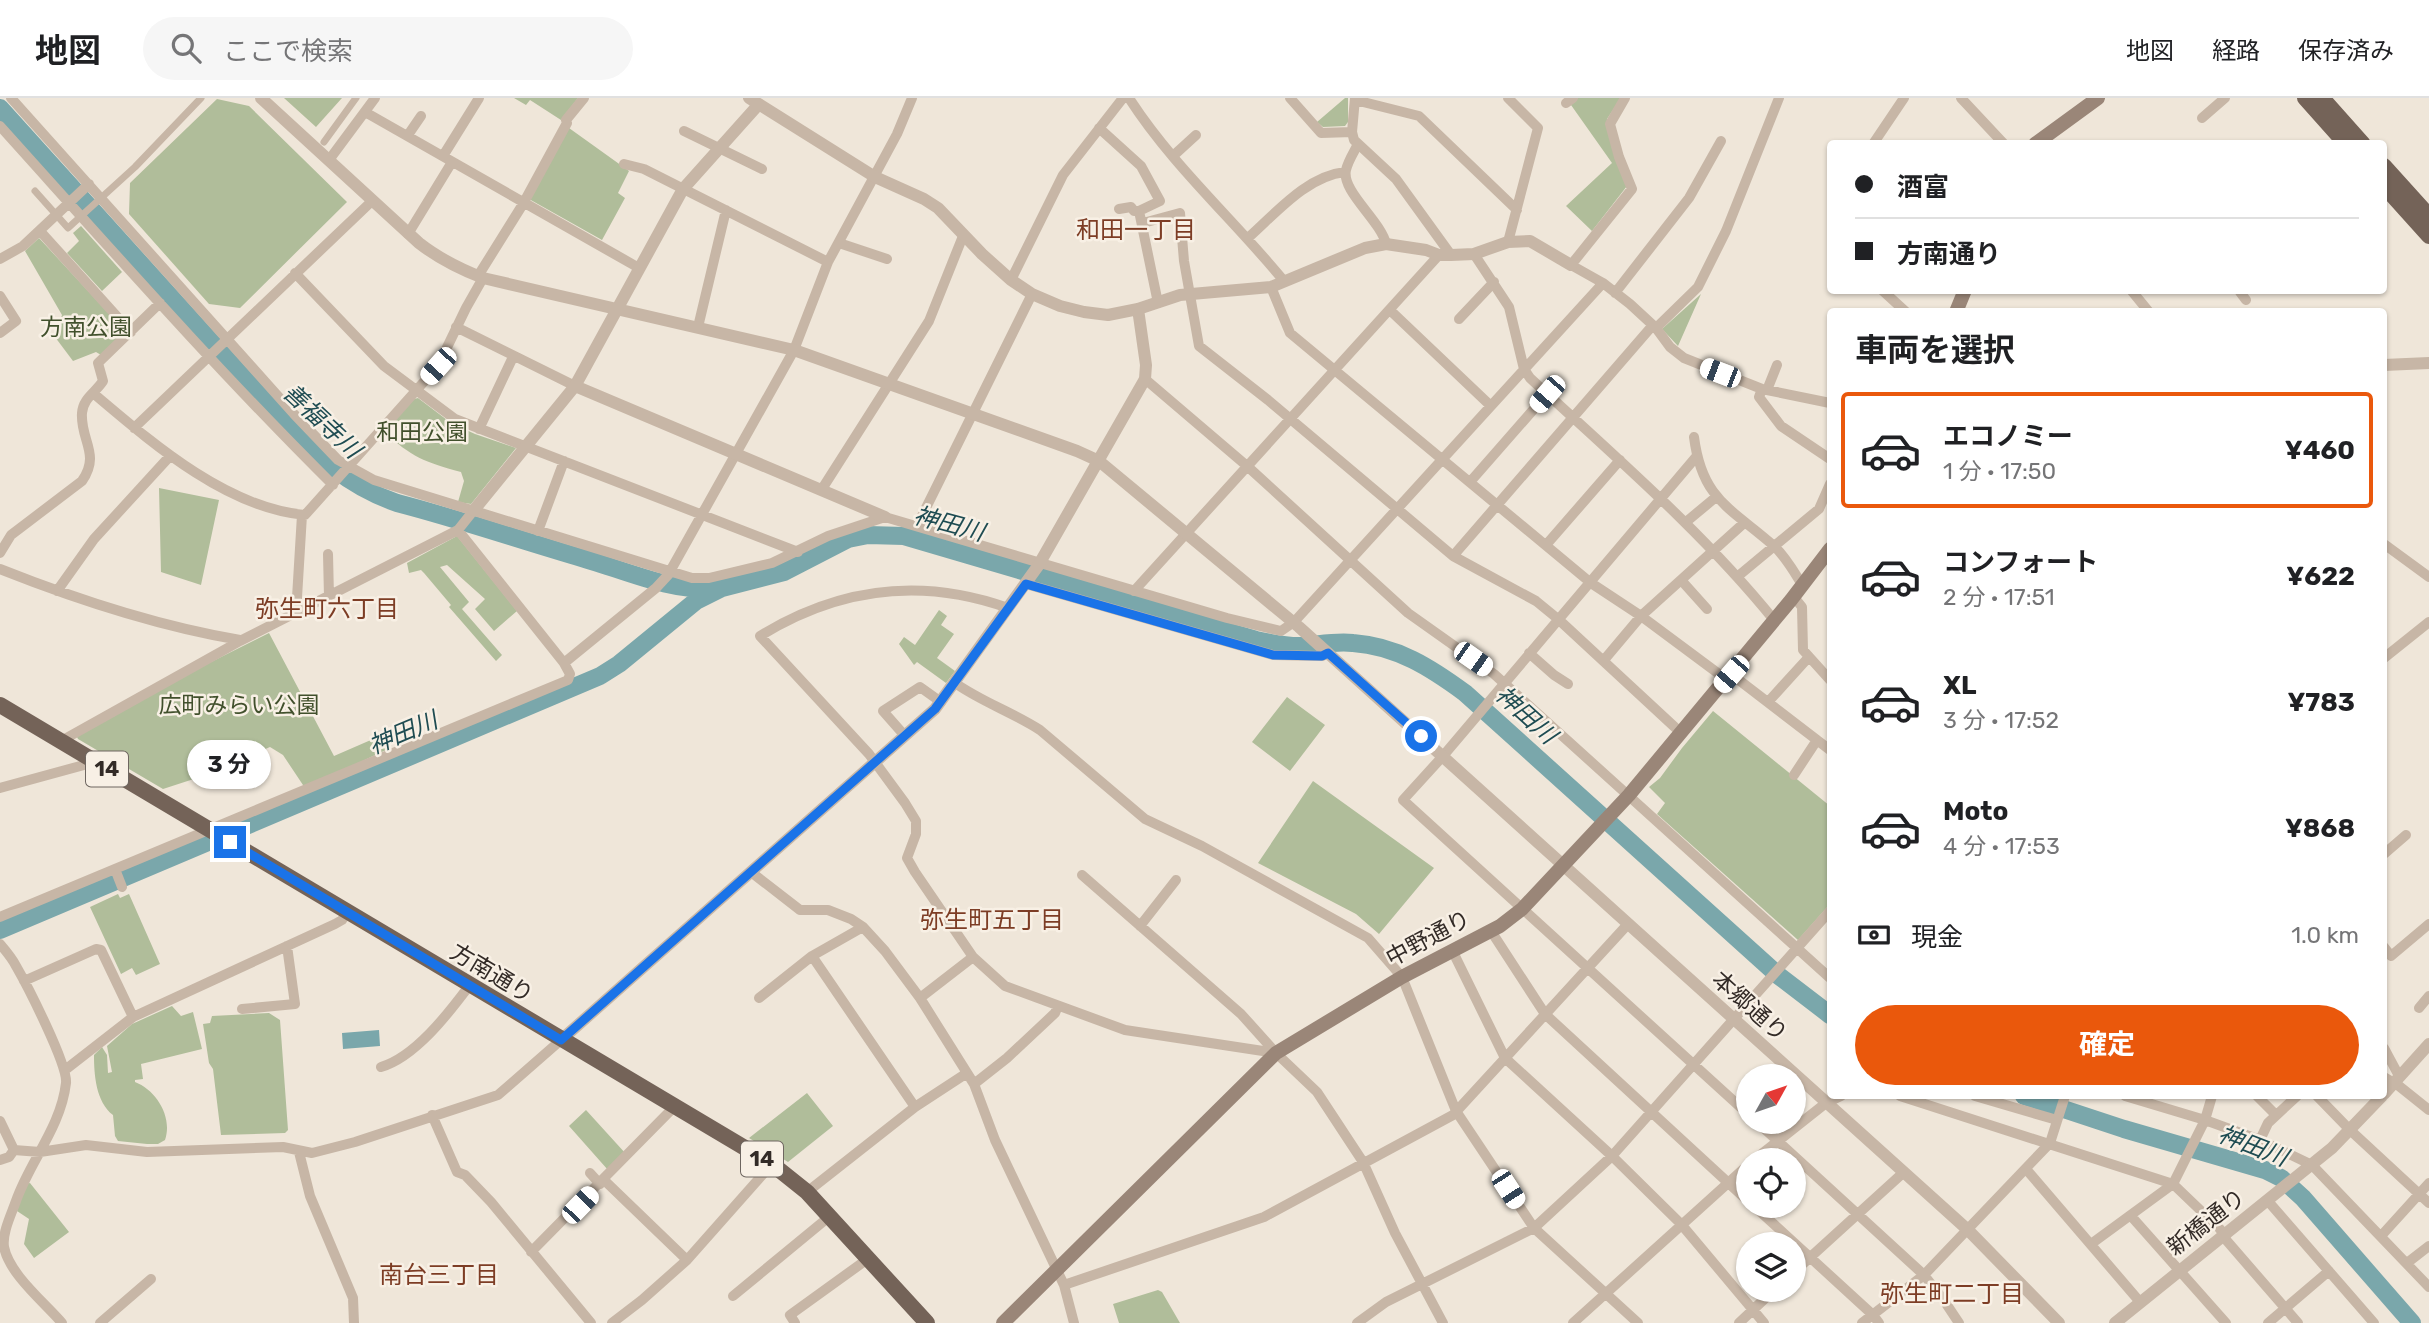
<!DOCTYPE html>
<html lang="ja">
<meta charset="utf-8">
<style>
body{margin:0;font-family:Rubik,"Noto Sans JP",sans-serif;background:#f6f6f6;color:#202124;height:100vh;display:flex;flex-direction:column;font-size:26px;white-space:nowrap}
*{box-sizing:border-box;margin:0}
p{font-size:23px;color:#757577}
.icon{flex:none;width:38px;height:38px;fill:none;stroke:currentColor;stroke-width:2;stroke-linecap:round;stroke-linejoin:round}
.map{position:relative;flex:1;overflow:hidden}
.side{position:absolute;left:1827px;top:210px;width:560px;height:791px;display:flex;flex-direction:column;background:#fff;border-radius:7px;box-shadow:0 2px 5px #0004}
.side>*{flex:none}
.top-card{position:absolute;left:1827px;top:42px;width:560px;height:154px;border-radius:7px;box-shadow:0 2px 5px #0004;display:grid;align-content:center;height:154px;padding:0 28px;background:#fff}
.needle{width:46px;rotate:50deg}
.buttons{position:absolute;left:1736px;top:966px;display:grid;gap:14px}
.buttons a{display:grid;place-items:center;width:70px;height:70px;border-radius:50%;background:#fff;box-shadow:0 2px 5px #0004;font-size:35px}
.end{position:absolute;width:32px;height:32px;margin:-16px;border:9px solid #1a73e8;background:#fff;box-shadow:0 0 0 4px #fff}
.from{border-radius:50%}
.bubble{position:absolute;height:49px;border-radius:24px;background:#fff;box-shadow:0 2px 5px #0004;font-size:23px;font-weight:700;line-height:49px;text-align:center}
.car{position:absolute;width:21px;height:42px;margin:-21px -10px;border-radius:9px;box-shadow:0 0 5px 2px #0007;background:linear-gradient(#fff 24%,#345 0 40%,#fff 0 76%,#345 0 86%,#fff 0)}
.top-card b{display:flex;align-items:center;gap:24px;height:66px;font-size:26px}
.top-card b+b{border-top:2px solid #e0e0e0}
.top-card i{width:18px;height:18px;background:#202124}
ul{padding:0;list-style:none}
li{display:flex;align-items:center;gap:21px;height:116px;margin:0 14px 10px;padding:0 14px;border:4px solid transparent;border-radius:7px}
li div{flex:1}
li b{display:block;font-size:26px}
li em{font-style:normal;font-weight:700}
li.selected{border-color:#ea580c}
li>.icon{width:63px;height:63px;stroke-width:1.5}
h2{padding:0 28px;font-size:32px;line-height:84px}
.pay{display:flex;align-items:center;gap:18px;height:77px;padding:0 28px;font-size:26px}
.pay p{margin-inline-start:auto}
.primary-button{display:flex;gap:14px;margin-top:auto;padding:14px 28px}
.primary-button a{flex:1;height:80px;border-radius:42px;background:#ea580c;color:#fff;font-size:28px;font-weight:700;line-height:80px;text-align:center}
header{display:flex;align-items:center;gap:42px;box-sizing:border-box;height:98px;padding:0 35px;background:#fff;border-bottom:2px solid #e0e0e0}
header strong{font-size:33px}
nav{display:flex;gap:38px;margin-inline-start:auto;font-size:24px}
.search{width:490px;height:63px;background:#f6f6f6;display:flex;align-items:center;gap:18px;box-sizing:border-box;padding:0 24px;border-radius:38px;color:#757577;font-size:26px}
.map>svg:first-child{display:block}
</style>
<header>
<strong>地図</strong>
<div class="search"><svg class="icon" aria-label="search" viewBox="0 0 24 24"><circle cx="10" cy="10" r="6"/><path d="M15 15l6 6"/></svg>ここで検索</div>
<nav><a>地図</a><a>経路</a><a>保存済み</a></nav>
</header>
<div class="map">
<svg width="2429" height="1225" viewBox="0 0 2429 1225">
<rect width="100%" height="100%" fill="#efe6d9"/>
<path fill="#b0bd9a" d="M284,0H342L316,29Z
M514,0H578L561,22L530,2L526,7Z
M1345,0H1348V24L1345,28L1323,29L1317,24Z
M1578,0H1621L1607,21L1612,50L1627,88L1592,133L1566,108L1612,65L1571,7Z
M217,1L249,8L347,104L240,210L209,206L129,116L130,85Z
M569,30L629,73L618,95L625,100L602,142L529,101Z
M81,128L122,174L102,193L67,155L79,143L73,135Z
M39,140L126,234L101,257L96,254L73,263L55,239L62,217L25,153Z
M1701,196L1678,248L1662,231Z
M418,300L451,325L475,336L516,350L471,406L458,404L464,383L461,374C424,364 412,359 384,334L414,301Z
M159,390L219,402L201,487L161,474Z
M457,438L517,513L494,533L475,511L485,501L447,467L440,469L469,504L462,511L502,557L496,563L449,509L451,507L424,475L421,472L409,475L407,465Z
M939,512L947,518L941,527L954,536L937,560L955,573L946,585L917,564L914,567L899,546L904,539L915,547Z
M269,535L334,658L380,638L386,652L305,690L283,657L270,649L206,677L163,691L78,641L76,637L207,566Z
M1287,599L1325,627L1290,673L1252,644Z
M1713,613L1830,708V806L1798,842L1657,716L1665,705L1649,689L1660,680L1682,650Z
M1313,683L1434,770L1379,836L1356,816L1258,765Z
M118,796L120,800L129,796L160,866L136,877L132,870L121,876L90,809Z
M172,908L181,918L193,914L202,951L141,966L143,981L135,982V984C156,992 173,1019 165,1042L158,1046H147L118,1043L115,1038L113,1017C96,1004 94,977 94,957L102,949L107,957L108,975L112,974L107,948L132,926Z
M269,915L280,922L288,1032L285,1035L221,1037L213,971L209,965L203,926L210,925L212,918Z
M807,995L833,1028L788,1064L749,1040Z
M586,1012L626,1056L608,1072L569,1028Z
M30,1085L69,1134L34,1160L24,1146L29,1121L17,1113L26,1086Z
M1158,1192L1162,1194L1180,1225H1119L1113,1206Z"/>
<path fill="#7aa7ab" d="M379,932L380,948L343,951L342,935Z"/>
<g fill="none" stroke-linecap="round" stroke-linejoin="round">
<path stroke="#7aa7ab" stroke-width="18" d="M0,10L281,321C317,358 347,388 397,405C459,421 520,442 582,460C627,473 668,493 716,491
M0,832L600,578L619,566L696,503L722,490L784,474L848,441L868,437L904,438L1256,542C1270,545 1284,548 1299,548C1317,547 1335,543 1353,545C1397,548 1431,570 1465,595L1779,878L1830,917
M2024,998L2124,1031L2265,1072L2281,1080L2303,1100L2412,1225"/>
<path stroke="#c7b6a6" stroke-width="7" d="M324,44L356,0"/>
<path stroke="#c7b6a6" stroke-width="10" d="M11,0L294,316L338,362L374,382L692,480H709L772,465L828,438L885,419L1227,520L1281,533L1294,524L1603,185
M1129,0C1172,67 1234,122 1284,183
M1290,0L1321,35L1352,34
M1355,0L1352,34L1354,42L1396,81L1451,157
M1508,0L1538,30L1508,144
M1625,0L1610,26L1619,59L1632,91L1571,167L1603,185L1630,206L1656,230L1670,249L1684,260L1762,291L1830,305
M1961,0L2004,46
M1355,2L1419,18L1517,112
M1566,5L1573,0
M365,14L639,170
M2202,20L2225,0
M0,28C109,149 217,272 333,387
M1099,30L1141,68L1160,103L1139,113
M684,33L762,71
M408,37L421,18
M1358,46C1354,54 1348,63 1346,72C1341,93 1381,123 1386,146
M1873,46L1904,0
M443,58L479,0
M1173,58L1196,37
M329,62L375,0
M624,66L644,71L828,164
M1119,111L1131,109L1134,113H1139L1158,205
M1143,125L1180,115L1184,163L1199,248L1268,302L1453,458L1536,503L1558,521L1680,634
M40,133L131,234
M408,136L452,64
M1249,139C1276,115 1307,78 1345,74
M839,145L887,161
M1474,156L1509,209L1524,271L1530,280C1615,359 1701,432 1774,522
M0,161L23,148L89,86
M295,175L384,268L455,321L798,454
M478,178L523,106L567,25L566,22L584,0
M1011,182L1063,77L1123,0
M1271,189L1290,235L1591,485L1641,518L1719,576H1731L1830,652
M1882,192L1906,214
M2131,192L2149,214
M2240,194L2246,202
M1615,195L1689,100L1721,43
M0,198L16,223L0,235
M1391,213L1491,308
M1459,221L1494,184
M456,229L575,288
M698,229L726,112
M1656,230L1698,189L1726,133L1779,0
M1145,281L1247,368L1408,515L1494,576L1830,880
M1762,291L1759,299L1781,328L1830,361
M1767,292L1777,267
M93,295C151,344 226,410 305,417L438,268L466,210L483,180
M134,330L372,103
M479,331L513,259
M1694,339C1702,402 1731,410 1774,448C1786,459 1794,474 1803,488
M1696,359L1443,658L1403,702L1748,1016
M1470,384L1547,296
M822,391L929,223L963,138
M1686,424L1716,399
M917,428L1032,196
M538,433L564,363
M2384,446L2429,479
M1546,447L1620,362
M0,455L11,437L82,383C101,356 80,342 82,315C83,300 96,294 103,283L98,265L160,205
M328,456L329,499
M1453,458L1653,227
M0,471C78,502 157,528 240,542
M1737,479L1819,411L1830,386
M1681,482L1707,511
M1026,486L1273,557L1322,558L1328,555
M57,493L94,441L170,358
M1134,493L1439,157
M1794,499L1802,509L1803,552L1830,582
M1008,510C921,479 838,490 760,538L869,656L905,705L916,723V736L907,760L915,774L973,859L1005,888L1125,932L1276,955
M296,516L302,417
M1529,555L1554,577L1568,586
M2384,560L2429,524
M1604,562L1641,518L1744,425
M564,565L656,490L668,477L794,252L828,164L897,36L912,0
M955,585C982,604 1012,614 1040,632L1145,721L1202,748L1368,840L1402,879L1456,1013L1534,1130L1638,1225
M1768,604L1808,560
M905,638L883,613L920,589L941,604
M61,643L240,543L458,432L474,412
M1794,677L1817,642
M0,690L95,664
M2384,756L2406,737
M115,771L122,789
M751,774L800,812H828L851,821L863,829L885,853L920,900L974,986L995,1042L1064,1187L1074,1225
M1082,777L1241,916L1276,955L1317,994L1363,1064L1395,1135L1443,1225
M0,819L568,582L570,576L564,565L458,432
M1140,828L1176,782
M1491,833L1545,916L1748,1103
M0,846C6,853 12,860 16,868C27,887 68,967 66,985C61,1029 30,1063 16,1103C11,1117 2,1135 4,1149C9,1176 45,1205 62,1225
M2384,849L2391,858L2429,826
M1452,852L1505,960L1612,1058L1681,1126L1764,1225
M812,858L915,1009
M24,883L96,851L101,852L133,919
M759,900L812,858L863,829
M920,900L973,859
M2419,910L2429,898
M242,911L295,906L287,848
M2384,950L2399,978
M381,969C415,959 448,916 469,888
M65,972L133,919L335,826L342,822L347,814
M2384,979L2399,988L2429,1012
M974,986L1007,960L1055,915L1058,908
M1900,998L2173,1086L2220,1131L2227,1143L2298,1225
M1975,998L2057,1022
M2125,998L2205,1022L2260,1042L2312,1067L2429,1189
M2257,998L2276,1017
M2317,998L2350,1032L2429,1105
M432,1017L457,1074L465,1077L491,1104L591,1225
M0,1023L14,1052
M1757,1024L1924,1177L1943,1201L1959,1225
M2260,1042L2268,1025L2297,998
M14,1052L40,1054L86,1047L147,1054L283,1049L312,1055L355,1044L498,997L561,942
M299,1054L310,1098L353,1200L354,1225
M0,1062L9,1059L14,1052
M1754,1062L1826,1005L1841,998
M2026,1071L2140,1204
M590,1075L600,1086
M604,1082L687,1162
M807,1094L915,1009L967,975
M2267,1102L2374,1225
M1754,1108L1873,1217L1879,1225
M2131,1118L2226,1225
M2381,1138L2429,1085
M2091,1146L2173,1086L2205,1022L2212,998
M531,1154L674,1009
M2407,1165L2429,1148
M1794,1174L1904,1074
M1064,1187L1264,1119L1453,1017L1628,826
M733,1198L830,1118
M100,1225L151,1181
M612,1225L642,1202L687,1162L772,1066
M795,1225L790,1217L869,1160
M1357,1225L1386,1204L1534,1130L1612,1058L1830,813
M1573,1225L1748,1067
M1739,1225L1774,1192
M1862,1225L1924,1177L2050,1045L2065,998
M2268,1225L2329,1173"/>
<path stroke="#c7b6a6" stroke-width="12" d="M261,0L419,145C438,160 460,171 483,180L794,252L1077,353L1099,363L1299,529L1968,1132L2059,1225
M749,0L875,79L924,101L938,110L982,156L1011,182L1032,196L1060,208L1084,214L1108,217L1138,211L1180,197L1271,189L1365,150L1386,146L1426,152L1439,157H1451L1474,156L1508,144L1530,143L1571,167
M2384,267L2429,265
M575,288L885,419
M474,412L575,288L683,91L759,6
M561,942L935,611L1038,468L1145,281L1146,267L1138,211
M2384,996L2429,946
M2115,1225L2332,1050L2382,998"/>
<path stroke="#9a8678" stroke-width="14" d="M2035,46L2098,0
M1956,214L1965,192
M1003,1225L1276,955L1402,879L1500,828L1522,811L1629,697L1791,502L1830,451"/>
<path stroke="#746358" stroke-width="16" d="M2305,0L2346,46
M2322,0L2363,46
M2384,68L2429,118
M2384,88L2429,138
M0,607L772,1066L807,1094L927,1225"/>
<path stroke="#c7b6a6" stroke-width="7" d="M35,93L68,130L135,69L201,0"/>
</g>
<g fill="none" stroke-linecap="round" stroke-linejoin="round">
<path stroke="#1a73e8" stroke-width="9" d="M230,744L561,942L935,611L1026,486L1273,557L1322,558L1328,555L1421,638"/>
</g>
<g text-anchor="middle" stroke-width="5" stroke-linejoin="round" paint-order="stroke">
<g fill="#f8f0e5" stroke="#6e6660" stroke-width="2">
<rect x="86" y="653.5" width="42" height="35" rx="5"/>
<rect x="741" y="1043.5" width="42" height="35" rx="5"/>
</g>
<g font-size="21" font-weight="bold" fill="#332b27">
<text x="107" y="678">14</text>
<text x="762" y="1068">14</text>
</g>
<g font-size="23" fill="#41502c" stroke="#f8f0e5">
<text x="86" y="237">方南公園</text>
<text x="422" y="342">和田公園</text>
<text x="239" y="615">広町みらい公園</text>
</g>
<g font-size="23" fill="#332b27" stroke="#f8f0e5">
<text transform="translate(1428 840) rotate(-28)" y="8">中野通り</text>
<text transform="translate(492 875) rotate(31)" y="8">方南通り</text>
<text transform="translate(1750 908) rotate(42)" y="8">本郷通り</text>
<text transform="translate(2206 1124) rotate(-38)" y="8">新橋通り</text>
</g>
<g font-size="24" fill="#7d3d25" stroke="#f8f0e5">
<text x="1136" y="140">和田一丁目</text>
<text x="327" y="519">弥生町六丁目</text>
<text x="992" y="830">弥生町五丁目</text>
<text x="439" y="1185">南台三丁目</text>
<text x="1952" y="1204">弥生町二丁目</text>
</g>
<g font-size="24" font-style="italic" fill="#1f4c52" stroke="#f8f0e5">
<text transform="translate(322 323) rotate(43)" y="8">善福寺川</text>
<text transform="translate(949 426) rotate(15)" y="8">神田川</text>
<text transform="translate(1526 617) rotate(42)" y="8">神田川</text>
<text transform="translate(403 635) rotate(-23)" y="8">神田川</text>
<text transform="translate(2253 1048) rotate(21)" y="8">神田川</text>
</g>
</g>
</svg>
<div class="buttons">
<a><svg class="needle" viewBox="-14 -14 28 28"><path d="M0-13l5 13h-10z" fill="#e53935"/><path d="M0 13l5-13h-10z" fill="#757577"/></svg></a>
<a><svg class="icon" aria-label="locate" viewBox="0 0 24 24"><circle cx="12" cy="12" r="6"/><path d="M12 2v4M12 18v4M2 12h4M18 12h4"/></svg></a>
<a><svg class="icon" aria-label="layers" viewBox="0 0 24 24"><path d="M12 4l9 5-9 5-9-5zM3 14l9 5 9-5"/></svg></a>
</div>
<i class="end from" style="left:1421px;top:638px"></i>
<i class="end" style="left:230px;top:744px"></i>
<div class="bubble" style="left:187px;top:642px;width:84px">3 分</div>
<i class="car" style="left:438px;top:268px;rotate:222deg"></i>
<i class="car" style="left:1720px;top:275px;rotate:291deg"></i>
<i class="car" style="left:1547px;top:296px;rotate:221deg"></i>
<i class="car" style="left:1473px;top:561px;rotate:125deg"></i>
<i class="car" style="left:1731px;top:576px;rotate:221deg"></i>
<i class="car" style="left:1508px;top:1091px;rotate:147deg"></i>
<i class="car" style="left:580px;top:1107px;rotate:44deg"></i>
<div class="top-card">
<b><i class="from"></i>酒富</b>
<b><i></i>方南通り</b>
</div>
<section class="side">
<h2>車両を選択</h2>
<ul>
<li class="selected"><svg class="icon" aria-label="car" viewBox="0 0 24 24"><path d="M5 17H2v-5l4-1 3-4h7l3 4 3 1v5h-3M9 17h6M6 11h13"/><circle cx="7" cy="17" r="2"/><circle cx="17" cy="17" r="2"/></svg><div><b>エコノミー</b><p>1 分 · 17:50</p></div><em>¥460</em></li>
<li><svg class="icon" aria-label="car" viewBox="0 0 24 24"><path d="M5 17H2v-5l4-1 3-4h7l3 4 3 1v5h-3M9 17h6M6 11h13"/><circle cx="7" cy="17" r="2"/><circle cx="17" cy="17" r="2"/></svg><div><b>コンフォート</b><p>2 分 · 17:51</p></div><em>¥622</em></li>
<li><svg class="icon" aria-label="car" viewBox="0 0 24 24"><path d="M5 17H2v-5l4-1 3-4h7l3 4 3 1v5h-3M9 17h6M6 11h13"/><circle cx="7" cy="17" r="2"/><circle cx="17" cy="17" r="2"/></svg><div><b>XL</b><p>3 分 · 17:52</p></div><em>¥783</em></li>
<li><svg class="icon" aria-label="car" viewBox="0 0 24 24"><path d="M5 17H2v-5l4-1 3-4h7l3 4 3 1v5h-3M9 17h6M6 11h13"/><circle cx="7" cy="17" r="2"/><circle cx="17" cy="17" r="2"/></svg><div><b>Moto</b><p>4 分 · 17:53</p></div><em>¥868</em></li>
</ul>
<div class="pay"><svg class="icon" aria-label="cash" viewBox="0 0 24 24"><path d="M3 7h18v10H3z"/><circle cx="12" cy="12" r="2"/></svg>現金<p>1.0 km</p></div>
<div class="primary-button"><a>確定</a></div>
</section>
</div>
